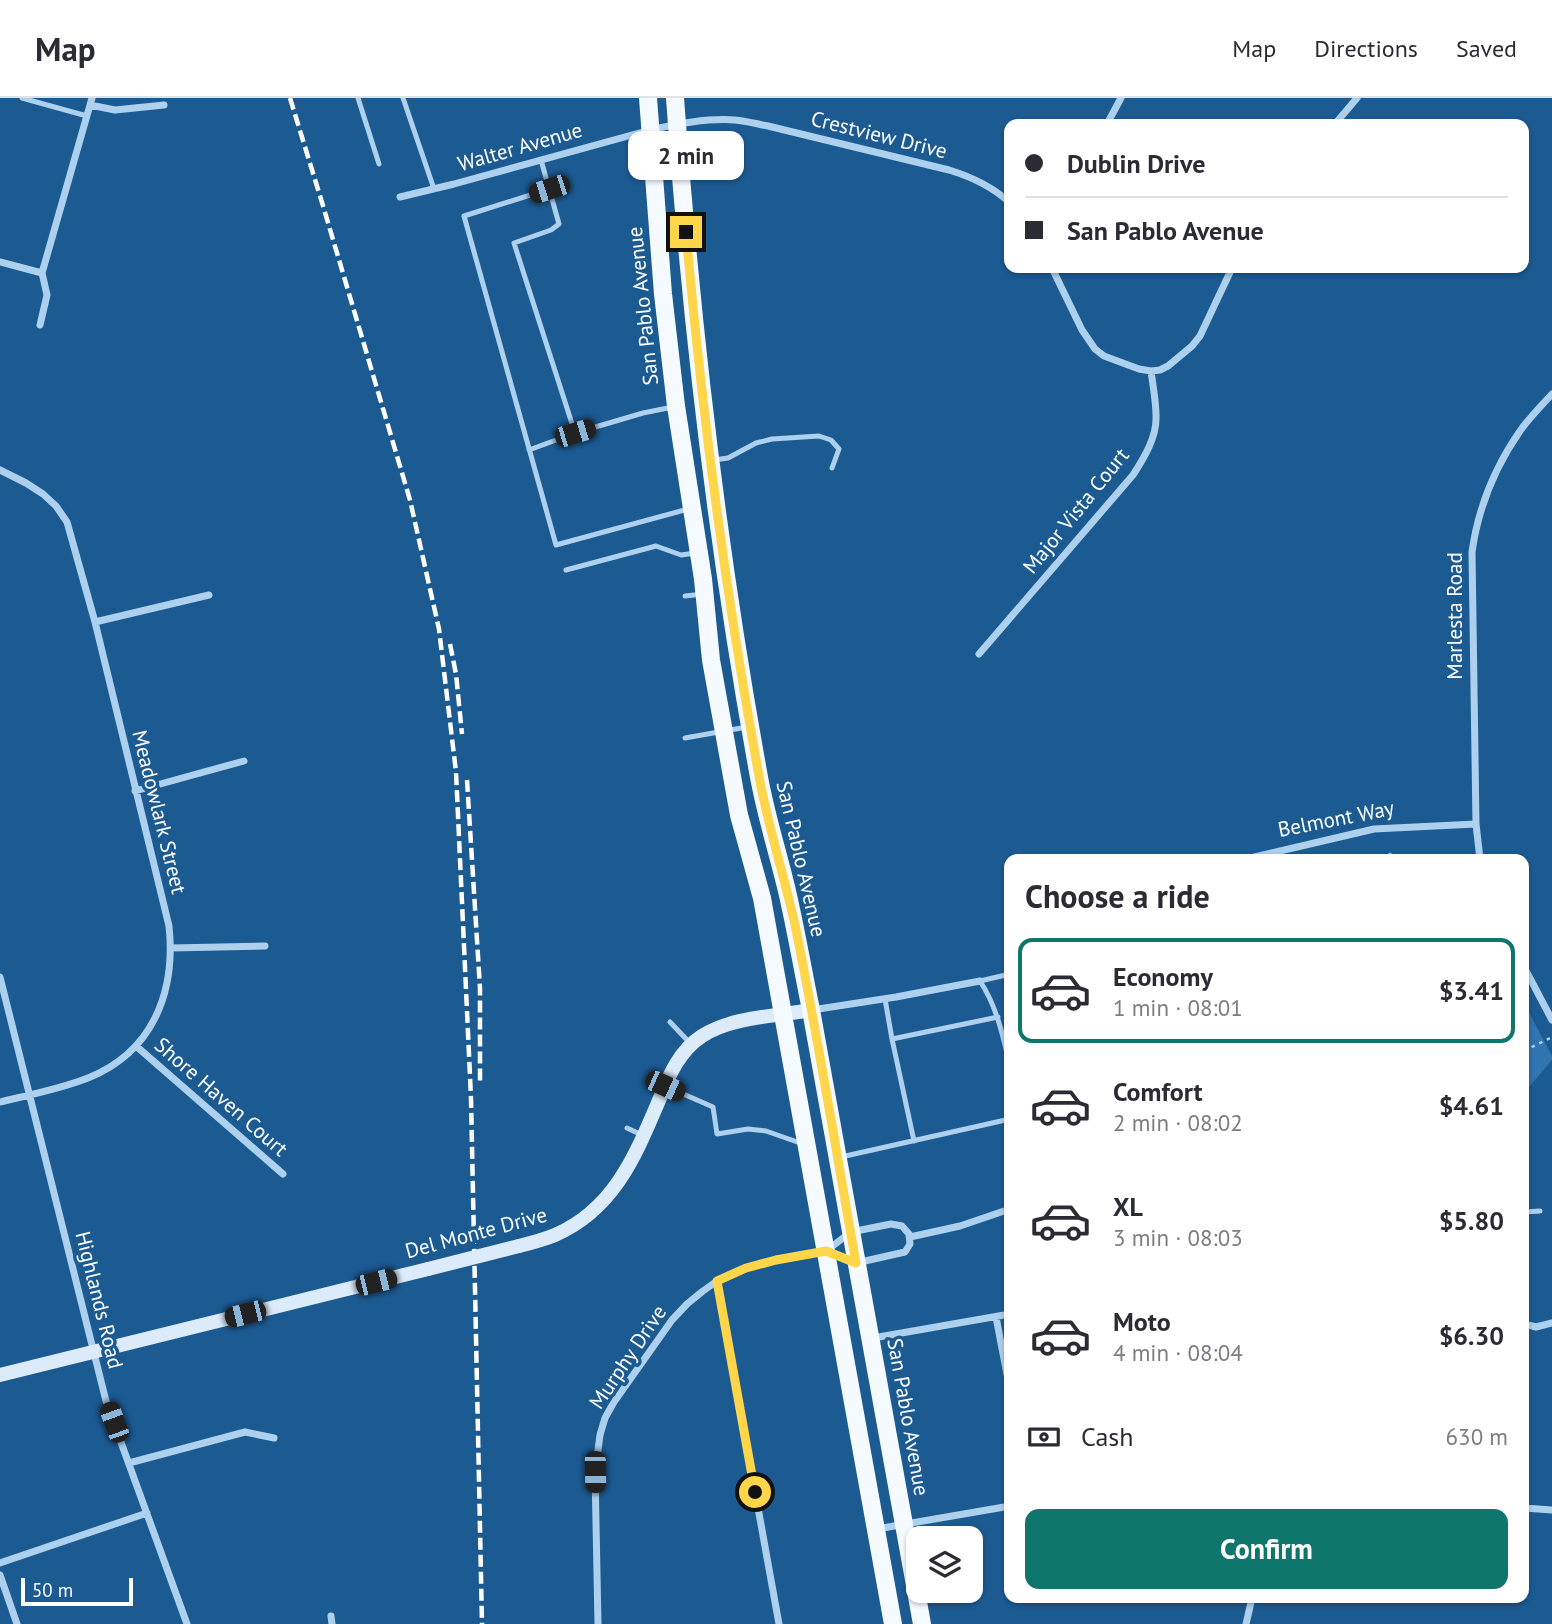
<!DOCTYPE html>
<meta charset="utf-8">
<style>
body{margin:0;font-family:"PT Sans",sans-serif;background:#f7f7f7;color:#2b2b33;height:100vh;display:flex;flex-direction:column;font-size:26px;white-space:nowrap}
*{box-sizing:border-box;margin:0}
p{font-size:23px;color:#7c7c81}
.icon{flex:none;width:38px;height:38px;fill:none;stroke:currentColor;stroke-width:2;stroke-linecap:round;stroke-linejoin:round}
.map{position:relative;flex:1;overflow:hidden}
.drawer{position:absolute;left:1004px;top:756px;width:525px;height:749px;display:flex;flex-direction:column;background:#fff;border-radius:14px;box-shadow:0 2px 5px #0004}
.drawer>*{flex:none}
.hud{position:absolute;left:1004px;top:21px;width:525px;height:154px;border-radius:14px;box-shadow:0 2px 5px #0004;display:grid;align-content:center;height:154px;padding:0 21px;background:#fff}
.buttons{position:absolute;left:906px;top:1428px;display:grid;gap:14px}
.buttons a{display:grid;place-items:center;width:77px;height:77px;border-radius:14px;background:#fff;box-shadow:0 2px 5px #0004;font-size:35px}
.scale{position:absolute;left:21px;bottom:18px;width:112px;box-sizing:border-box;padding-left:7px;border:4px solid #fff;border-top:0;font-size:19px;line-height:24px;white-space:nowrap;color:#fff;-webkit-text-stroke:5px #1c5a92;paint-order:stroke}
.end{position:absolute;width:32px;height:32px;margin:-16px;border:9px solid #ffd54a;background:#111;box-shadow:0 0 0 4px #111}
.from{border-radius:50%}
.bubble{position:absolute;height:49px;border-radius:14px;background:#fff;box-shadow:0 2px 5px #0004;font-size:23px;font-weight:800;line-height:49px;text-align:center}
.car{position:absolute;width:21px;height:42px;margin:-21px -10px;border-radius:9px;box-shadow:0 0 5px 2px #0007;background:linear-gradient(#222 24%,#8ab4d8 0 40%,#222 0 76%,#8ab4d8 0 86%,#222 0)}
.hud b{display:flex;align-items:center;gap:24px;height:66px;font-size:26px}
.hud b+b{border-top:2px solid #e1e1e2}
.hud i{width:18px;height:18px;background:#2b2b33}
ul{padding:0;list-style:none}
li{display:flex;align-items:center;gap:21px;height:105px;margin:0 14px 10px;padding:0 7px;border:4px solid transparent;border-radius:14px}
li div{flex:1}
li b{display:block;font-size:26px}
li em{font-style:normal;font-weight:800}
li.current{border-color:#0f766e}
li>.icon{width:63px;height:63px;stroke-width:1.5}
h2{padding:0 21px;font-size:32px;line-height:84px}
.pay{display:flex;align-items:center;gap:18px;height:77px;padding:0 21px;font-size:26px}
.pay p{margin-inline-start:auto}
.button{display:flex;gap:14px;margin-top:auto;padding:14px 21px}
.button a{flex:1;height:80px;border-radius:14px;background:#0f766e;color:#fff;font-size:28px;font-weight:800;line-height:80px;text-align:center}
header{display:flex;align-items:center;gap:42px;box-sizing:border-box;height:98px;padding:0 35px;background:#fff;border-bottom:2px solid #e1e1e2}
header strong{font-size:33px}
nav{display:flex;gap:38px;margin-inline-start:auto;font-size:24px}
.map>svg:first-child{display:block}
</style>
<header>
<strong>Map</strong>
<nav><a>Map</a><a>Directions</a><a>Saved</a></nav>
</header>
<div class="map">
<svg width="1552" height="1526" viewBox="0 0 1552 1526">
<rect width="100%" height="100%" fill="#1c5a92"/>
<path fill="#3074b0" d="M1524,905L1552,958V962L1524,995Z"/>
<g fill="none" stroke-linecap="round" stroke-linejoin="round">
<path stroke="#a1ccf0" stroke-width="4.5" d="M1389,761L1390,757"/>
<path stroke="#add0ee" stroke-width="2.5" stroke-dasharray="3.5 5" stroke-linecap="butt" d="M1524,953L1552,939"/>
<path stroke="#add0ee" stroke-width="5" d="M22,0L87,18
M358,0L379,66
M403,0L434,91
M541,62L559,126L551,132L514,145L575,335L643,315L673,309
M549,91L464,118L556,447L688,411
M529,352L575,335
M714,362L728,360L756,345L772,341L819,338L831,342L839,351L832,370
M566,472L656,448L681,457L696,455
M685,498L703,496
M685,640L747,629
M1010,876L980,883C997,909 1003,938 1010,968
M885,901L892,941
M670,924L689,944
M665,988L713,1009L717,1036L748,1031L766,1033L803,1046
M627,1030L644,1038
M914,1043L892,941L998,919
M841,1059L1010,1021
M1524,1114L1540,1113"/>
<path stroke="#add0ee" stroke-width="7" d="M90,7L115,12L164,7
M1107,26L1121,0
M1335,26L1357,0
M400,99L454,86L650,32C677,26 707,20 735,22C746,23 757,26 768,28L949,72C972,79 992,88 1010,105
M0,164L42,175L92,0
M1052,170L1082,232L1095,251L1104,258L1139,271L1151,273L1160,272L1168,268L1192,248L1200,238L1232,170
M40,227L47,197L42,175
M0,372L26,385L43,396L56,408L67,424L95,524L169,828C176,894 153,954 88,980C60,991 29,997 0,1004
M95,524L209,497
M979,556L1133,377C1144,360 1157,339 1156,318C1156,303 1153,288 1151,273
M135,693L244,663
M1246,761L1374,731L1476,726
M1480,761L1476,726L1472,454C1478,411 1495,369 1520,333C1529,320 1541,308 1552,296
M171,850L265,848
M1524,869L1552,922
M0,879L106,1303L187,1526
M812,912L896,899L980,883
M136,948L283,1076
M910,1139L960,1128L1010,1111
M717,1183L779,1526
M996,1219L1010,1292
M1524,1226L1536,1229L1552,1225
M873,1240L1010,1216
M129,1365L245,1334L274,1340
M1524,1410L1552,1412
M877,1431L1010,1408
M0,1465L147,1415
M0,1477L17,1526
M331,1518L332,1526
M598,1526L595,1374L600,1337L605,1320L614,1304L672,1222L687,1206L703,1193L717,1183L746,1170L776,1162L826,1153L851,1134L891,1126L902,1128L909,1136L910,1146L905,1154L856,1165L827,1153
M1246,1526L1252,1500"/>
<path stroke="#dbebfa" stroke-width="14" d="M519,1148C531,1145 543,1142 555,1137C615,1111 636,1056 660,1000C669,977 680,952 702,938C731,919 777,918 811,912
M0,1277L428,1171"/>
<path stroke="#f5faff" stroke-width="18" d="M648,0L663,196L676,308L703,481L711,562L739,717L762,800L893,1526
M675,0C691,228 718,455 759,679C766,718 778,755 787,793C796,832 803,873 811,912L922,1526"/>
<path stroke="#fff" stroke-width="4.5" stroke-dasharray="12 5" stroke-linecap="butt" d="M290,0L324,111L410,402L439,531L456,674L471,1000L482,1526
M450,546L456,576L462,636
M467,682L480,890V986"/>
<path stroke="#dbebfa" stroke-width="14" d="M428,1171L519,1148"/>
</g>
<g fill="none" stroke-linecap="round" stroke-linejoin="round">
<path stroke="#ffd54a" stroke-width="9" d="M686,134C702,317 726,498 759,678C768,729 784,777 795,827C818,939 836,1053 856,1165L826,1153L776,1162L746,1170L717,1183L755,1394"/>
</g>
<g text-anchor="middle" stroke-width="7" stroke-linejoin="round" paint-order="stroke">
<g font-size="21" fill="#fff" stroke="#1c5a92">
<text transform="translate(879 37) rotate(14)" y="7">Crestview Drive</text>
<text transform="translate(520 49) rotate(-16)" y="7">Walter Avenue</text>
<text transform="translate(643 208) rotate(-96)" y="7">San Pablo Avenue</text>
<text transform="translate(1076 413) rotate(-51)" y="7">Major Vista Court</text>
<text transform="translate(1455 518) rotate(-90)" y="7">Marlesta Road</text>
<text transform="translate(159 714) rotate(76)" y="7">Meadowlark Street</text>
<text transform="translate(1336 721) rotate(-11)" y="7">Belmont Way</text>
<text transform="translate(801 761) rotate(77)" y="7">San Pablo Avenue</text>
<text transform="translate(221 999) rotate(41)" y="7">Shore Haven Court</text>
<text transform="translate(476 1135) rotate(-15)" y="7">Del Monte Drive</text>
<text transform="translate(99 1202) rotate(76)" y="7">Highlands Road</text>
<text transform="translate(628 1259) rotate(-56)" y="7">Murphy Drive</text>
<text transform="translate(908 1319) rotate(80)" y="7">San Pablo Avenue</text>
</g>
</g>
</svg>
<div class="buttons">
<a><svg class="icon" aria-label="layers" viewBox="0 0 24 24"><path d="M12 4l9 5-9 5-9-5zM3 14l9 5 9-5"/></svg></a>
</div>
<div class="scale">50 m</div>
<i class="end from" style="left:755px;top:1394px"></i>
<i class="end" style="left:686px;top:134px"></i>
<div class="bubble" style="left:628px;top:33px;width:116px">2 min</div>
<i class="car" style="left:549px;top:91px;rotate:252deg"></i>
<i class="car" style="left:575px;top:335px;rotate:73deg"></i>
<i class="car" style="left:665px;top:988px;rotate:114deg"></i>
<i class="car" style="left:376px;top:1184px;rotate:76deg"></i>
<i class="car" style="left:245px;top:1216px;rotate:256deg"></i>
<i class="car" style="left:114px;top:1324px;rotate:340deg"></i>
<i class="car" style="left:595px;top:1374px;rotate:179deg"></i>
<div class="hud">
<b><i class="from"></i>Dublin Drive</b>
<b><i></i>San Pablo Avenue</b>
</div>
<section class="drawer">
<h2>Choose a ride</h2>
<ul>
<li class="current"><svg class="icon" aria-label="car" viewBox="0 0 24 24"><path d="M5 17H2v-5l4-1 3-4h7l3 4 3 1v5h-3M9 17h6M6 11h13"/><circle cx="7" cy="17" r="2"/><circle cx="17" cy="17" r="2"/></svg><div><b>Economy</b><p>1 min · 08:01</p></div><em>$3.41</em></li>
<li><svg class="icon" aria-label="car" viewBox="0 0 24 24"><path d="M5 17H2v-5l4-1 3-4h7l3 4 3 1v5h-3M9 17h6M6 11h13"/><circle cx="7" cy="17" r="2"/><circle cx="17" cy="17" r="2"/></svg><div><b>Comfort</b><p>2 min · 08:02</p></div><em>$4.61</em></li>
<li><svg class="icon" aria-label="car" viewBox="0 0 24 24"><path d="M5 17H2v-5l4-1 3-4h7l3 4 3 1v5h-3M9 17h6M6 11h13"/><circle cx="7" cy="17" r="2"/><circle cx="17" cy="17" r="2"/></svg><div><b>XL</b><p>3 min · 08:03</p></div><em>$5.80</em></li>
<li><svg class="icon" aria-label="car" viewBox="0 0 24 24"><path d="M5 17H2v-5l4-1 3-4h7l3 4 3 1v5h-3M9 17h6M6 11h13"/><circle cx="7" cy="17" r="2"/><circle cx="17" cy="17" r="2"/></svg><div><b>Moto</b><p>4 min · 08:04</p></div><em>$6.30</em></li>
</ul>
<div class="pay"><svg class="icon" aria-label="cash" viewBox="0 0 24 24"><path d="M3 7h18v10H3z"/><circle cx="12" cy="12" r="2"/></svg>Cash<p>630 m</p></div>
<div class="button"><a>Confirm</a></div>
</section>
</div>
